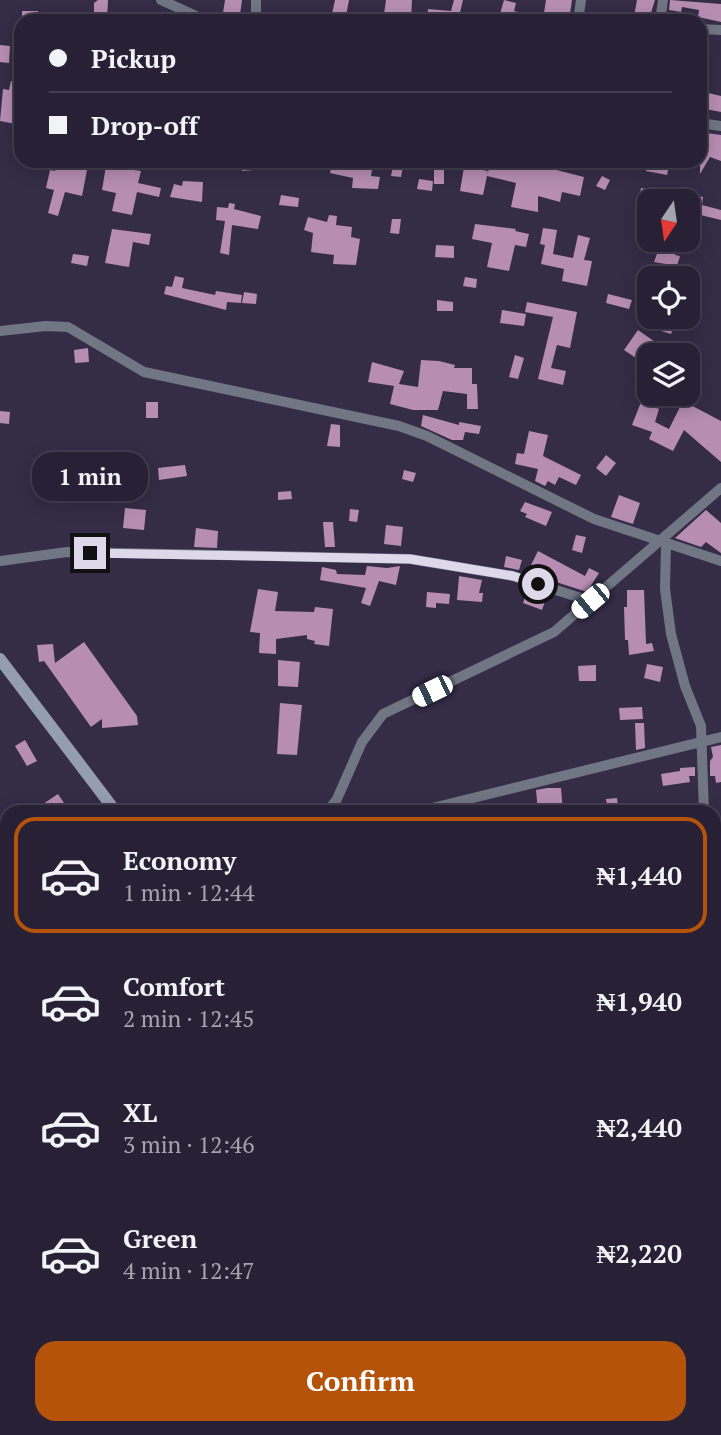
<!DOCTYPE html>
<meta charset="utf-8">
<style>
body{margin:0;font-family:"PT Serif",serif;background:#30293d;color:#f1f3f6;height:100vh;display:flex;flex-direction:column;font-size:26px;white-space:nowrap}
*{box-sizing:border-box;margin:0}
p{font-size:23px;color:#a5a3ad}
.icon{flex:none;width:38px;height:38px;fill:none;stroke:currentColor;stroke-width:2;stroke-linecap:round;stroke-linejoin:round}
.map{position:relative;flex:1;overflow:hidden}
.panel{position:absolute;left:0px;top:805px;width:721px;height:630px;display:flex;flex-direction:column;background:#282135;border-radius:21px 21px 0 0;box-shadow:0 4px 18px #0003,0 0 0 2px #443e50}
.panel>*{flex:none}
.top-card{position:absolute;left:14px;top:14px;width:693px;height:154px;border-radius:21px;box-shadow:0 4px 18px #0003,0 0 0 2px #443e50;display:grid;align-content:center;height:154px;padding:0 35px;background:#282135}
.needle{width:46px;rotate:193deg}
.tools{position:absolute;left:637px;top:189px;display:grid;gap:14px}
.tools a{display:grid;place-items:center;width:63px;height:63px;border-radius:14px;background:#282135;box-shadow:0 4px 18px #0003,0 0 0 2px #443e50;font-size:35px}
.end{position:absolute;width:32px;height:32px;margin:-16px;border:9px solid #ded9ea;background:#111;box-shadow:0 0 0 4px #111}
.from{border-radius:50%}
.bubble{position:absolute;height:49px;border-radius:21px;background:#282135;box-shadow:0 4px 18px #0003,0 0 0 2px #443e50;font-size:23px;font-weight:600;line-height:49px;text-align:center}
.car{position:absolute;width:21px;height:42px;margin:-21px -10px;border-radius:9px;box-shadow:0 0 5px 2px #0007;background:linear-gradient(#fff 24%,#345 0 40%,#fff 0 76%,#345 0 86%,#fff 0)}
.top-card b{display:flex;align-items:center;gap:24px;height:66px;font-size:26px}
.top-card b+b{border-top:2px solid #443e50}
.top-card i{width:18px;height:18px;background:#f1f3f6}
ul{padding:12px 0 0;list-style:none}
li{display:flex;align-items:center;gap:21px;height:116px;margin:0 14px 10px;padding:0 21px;border:4px solid transparent;border-radius:21px}
li div{flex:1}
li b{display:block;font-size:26px}
li em{font-style:normal;font-weight:600}
li.active{border-color:#b45309}
li>.icon{width:63px;height:63px;stroke-width:1.5}
.cta{display:flex;gap:14px;margin-top:auto;padding:14px 35px}
.cta a{flex:1;height:80px;border-radius:21px;background:#b45309;color:#fff;font-size:28px;font-weight:600;line-height:80px;text-align:center}
.map>svg:first-child{display:block}
</style>
<div class="map">
<svg width="721" height="1435" viewBox="0 0 721 1435">
<defs>
<pattern id="cemetery-stones" width="16" height="16" patternUnits="userSpaceOnUse" patternTransform="scale(1.75)"><rect width="16" height="16" fill="#6c4754"/><path d="M2 7V4a2 2 0 0 1 4 0v3zM10 15v-3a2 2 0 0 1 4 0v3z" fill="#81616d"/></pattern>
</defs>
<rect width="100%" height="100%" fill="#352c47"/>
<path fill="url(#cemetery-stones)" d="M714,1295L721,1300V1435H707L702,1428H714Z"/>
<path fill="#b78db4" d="M98,0H108L107,20H94V3Z
M225,0H242L240,15L223,13Z
M335,0H349L346,16L332,14Z
M386,0H412L411,21H383Z
M454,0H463L458,21H427L428,9L451,11Z
M504,0L516,3L514,11L522,13L520,21H498Z
M546,0H572L569,21L543,19Z
M637,0H655L649,19L634,16Z
M670,0L721,4V22L698,17L699,10L682,7L681,12L669,10Z
M22,11H38V21H22Z
M0,45L10,46L9,63L0,62Z
M11,81L21,83V125L0,121L3,89L9,90Z
M700,91L721,96V112L700,108Z
M700,132L721,135V161L710,157L700,174Z
M242,161H254V170L242,171Z
M332,161L362,166L363,161L373,163L371,176L380,177L378,189L352,188L353,178L330,173Z
M394,161H404L401,177L391,176Z
M491,161L519,164L520,161H533V164L584,177L580,196L562,192L560,202L538,196V212L511,207L516,183L487,176Z
M648,161H670L667,175L646,171Z
M57,163L87,170L82,196L65,192L58,216L48,213L54,190L46,188L50,170L55,171Z
M106,166L141,171L138,183L161,188L159,197L137,192L132,215L112,211L116,193L102,190Z
M464,167L488,171L483,195L460,191Z
M434,168H444V184H434Z
M602,176L610,180L605,190L596,186Z
M419,179L433,181L432,191L417,189Z
M183,181L203,182L202,202L170,197L174,184L182,186Z
M641,188L662,192L663,189L703,197L702,205L721,210V220L688,212V201L639,199Z
M281,195L299,198L298,207L279,205Z
M229,203L235,204L234,209L261,216L258,229L232,225L229,255L220,253L225,221L216,220L217,207L228,208Z
M329,215L337,216L336,225L352,227L351,237L360,239L356,265L333,264L334,255L311,252L313,233L304,230L308,217L327,222Z
M392,219H401L399,234L390,233Z
M475,224L516,229L515,231L529,234L526,247L515,245L509,271L487,267L492,243L472,239Z
M543,228L557,230L553,254L573,258L578,235L590,238L584,260L592,261L587,286L562,281L564,269L541,264L545,245L540,244Z
M112,229L151,234L149,245L133,242L129,267L105,263Z
M662,240H678L675,255L680,256L677,266L654,262Z
M436,245L454,246V258L435,257Z
M73,254L89,256L87,266L71,263Z
M683,266L694,272L690,278H677Z
M175,276L184,278L182,288L215,295L216,291L242,295L241,303L227,302L226,310L164,294L166,286L172,287Z
M465,277L477,279L476,288L463,286Z
M244,292L257,294L256,304L242,303Z
M608,294L632,300L629,309L606,303Z
M437,300L453,302V311H437Z
M527,302L577,312L570,348L557,345L551,368L566,371L563,385L538,379L553,317L525,312Z
M502,310L526,314L524,326L500,323Z
M667,317H677L671,334L661,331Z
M638,330L661,346L656,355L643,354L639,360L624,350Z
M88,348L89,362L75,363L74,350Z
M515,355L524,358L518,379L509,377Z
M421,360L439,361L455,365L454,368H472V384H477L478,409H467V394L443,391L438,410H413L390,404L394,386L368,382L372,362L404,371L399,384L418,387Z
M683,401L721,421V462L684,430L673,451L649,439L652,432L632,425L641,402L659,409L655,422L669,429Z
M146,402H158V418H146Z
M0,411L10,412L9,424L0,423Z
M423,415L459,425V422L481,426L479,434L465,432L463,440H452L421,426Z
M331,424L340,425V447L327,446Z
M529,431L548,435L543,456L581,475L576,485L559,477L555,485L548,481L545,486L535,481L538,469L515,464L517,453L524,454Z
M107,450L127,451L126,475L106,474Z
M606,455L616,463L606,476L596,468Z
M185,465L187,476L159,480L158,468Z
M404,470L416,473L413,482L402,479Z
M291,491L292,499L278,500V492Z
M619,495L640,503L633,524L611,517Z
M525,502L552,512L546,526L525,517L527,514L520,511Z
M125,508L146,510L144,530L123,528Z
M350,509L359,510L357,522L349,521Z
M706,510L721,523V553L706,542L701,547L675,538Z
M323,522H333L335,547H325Z
M386,525L403,527L401,546L384,544Z
M196,528L218,531L217,548L194,547Z
M576,535L586,537L582,553L572,550Z
M538,551L585,576L589,568L599,573L587,592L550,580L540,575L543,570L531,565Z
M506,556L522,560L519,570L504,567Z
M367,566L387,568L400,566L396,585L379,581L370,606L361,603L366,588L320,580L322,567L336,570L337,574L365,575Z
M459,576L482,580L479,593H483L482,602L457,600Z
M258,589L278,592L275,611L314,612L315,607L333,609L329,646L314,644L315,641L307,639V635L276,639V654L259,653L260,633L250,632Z
M528,589L547,595L542,610L523,603Z
M627,590H644L646,644L652,643L654,651L629,655L628,640H625L624,607H627Z
M427,592L450,594L449,604L436,603V608L426,607Z
M84,642L137,716L138,725L102,728V719L91,727L44,661L39,662L37,645L53,644L55,663Z
M278,660L300,662L298,687L278,686Z
M647,664L663,667L660,682L644,678Z
M596,665V681H579L578,666Z
M280,703L302,705L297,755L277,754Z
M642,707L643,719L620,720L619,708Z
M635,723H644L645,748L636,750Z
M25,740L37,761L27,766L15,746Z
M721,745V782L716,783L715,776H710V761L713,757L711,747Z
M695,767V776H689L690,782L663,786L661,774L680,771V768Z
M547,788H561L563,812H538L536,790Z
M58,794L66,806L57,812H31Z
M617,798L619,812H608L606,799Z"/>
<g fill="none" stroke-linecap="round" stroke-linejoin="round">
<path stroke="#837c92" stroke-width="2" stroke-dasharray="2 5" stroke-linecap="butt" d="M0,840H7"/>
<path stroke="#717684" stroke-width="10" d="M161,0L207,21
M256,21V0
M578,21L581,0
M591,21L608,17L629,21
M660,21L663,0
M700,29L721,30
M700,123L721,126
M0,331L46,326L68,327L144,372L399,426L427,436L594,519L721,561
M666,544L665,589L671,634L685,686L701,726L704,812
M0,561L67,552L410,559L513,576L590,601
M327,812L337,799L362,742L383,714L554,632L721,488
M416,812L721,737
M714,868L721,873
M714,1005H721
M0,1047L7,1044
M0,1318H7
M563,1435L570,1428"/>
<path stroke="#959db3" stroke-width="12" d="M0,659L116,812
M602,1428L608,1435"/>
</g>
<g fill="none" stroke-linecap="round" stroke-linejoin="round">
<path stroke="#ded9ea" stroke-width="9" d="M90,553L410,559L513,576L538,584"/>
</g>
</svg>
<div class="tools">
<a><svg class="needle" viewBox="-14 -14 28 28"><path d="M0-13l5 13h-10z" fill="#e53935"/><path d="M0 13l5-13h-10z" fill="#a5a3ad"/></svg></a>
<a><svg class="icon" aria-label="locate" viewBox="0 0 24 24"><circle cx="12" cy="12" r="6"/><path d="M12 2v4M12 18v4M2 12h4M18 12h4"/></svg></a>
<a><svg class="icon" aria-label="layers" viewBox="0 0 24 24"><path d="M12 4l9 5-9 5-9-5zM3 14l9 5 9-5"/></svg></a>
</div>
<i class="end from" style="left:538px;top:584px"></i>
<i class="end" style="left:90px;top:553px"></i>
<div class="bubble" style="left:32px;top:452px;width:116px">1 min</div>
<i class="car" style="left:590px;top:601px;rotate:230deg"></i>
<i class="car" style="left:432px;top:691px;rotate:244deg"></i>
<div class="top-card">
<b><i class="from"></i>Pickup</b>
<b><i></i>Drop-off</b>
</div>
<section class="panel">
<ul>
<li class="active"><svg class="icon" aria-label="car" viewBox="0 0 24 24"><path d="M5 17H2v-5l4-1 3-4h7l3 4 3 1v5h-3M9 17h6M6 11h13"/><circle cx="7" cy="17" r="2"/><circle cx="17" cy="17" r="2"/></svg><div><b>Economy</b><p>1 min · 12:44</p></div><em>₦1,440</em></li>
<li><svg class="icon" aria-label="car" viewBox="0 0 24 24"><path d="M5 17H2v-5l4-1 3-4h7l3 4 3 1v5h-3M9 17h6M6 11h13"/><circle cx="7" cy="17" r="2"/><circle cx="17" cy="17" r="2"/></svg><div><b>Comfort</b><p>2 min · 12:45</p></div><em>₦1,940</em></li>
<li><svg class="icon" aria-label="car" viewBox="0 0 24 24"><path d="M5 17H2v-5l4-1 3-4h7l3 4 3 1v5h-3M9 17h6M6 11h13"/><circle cx="7" cy="17" r="2"/><circle cx="17" cy="17" r="2"/></svg><div><b>XL</b><p>3 min · 12:46</p></div><em>₦2,440</em></li>
<li><svg class="icon" aria-label="car" viewBox="0 0 24 24"><path d="M5 17H2v-5l4-1 3-4h7l3 4 3 1v5h-3M9 17h6M6 11h13"/><circle cx="7" cy="17" r="2"/><circle cx="17" cy="17" r="2"/></svg><div><b>Green</b><p>4 min · 12:47</p></div><em>₦2,220</em></li>
</ul>
<div class="cta"><a>Confirm</a></div>
</section>
</div>
